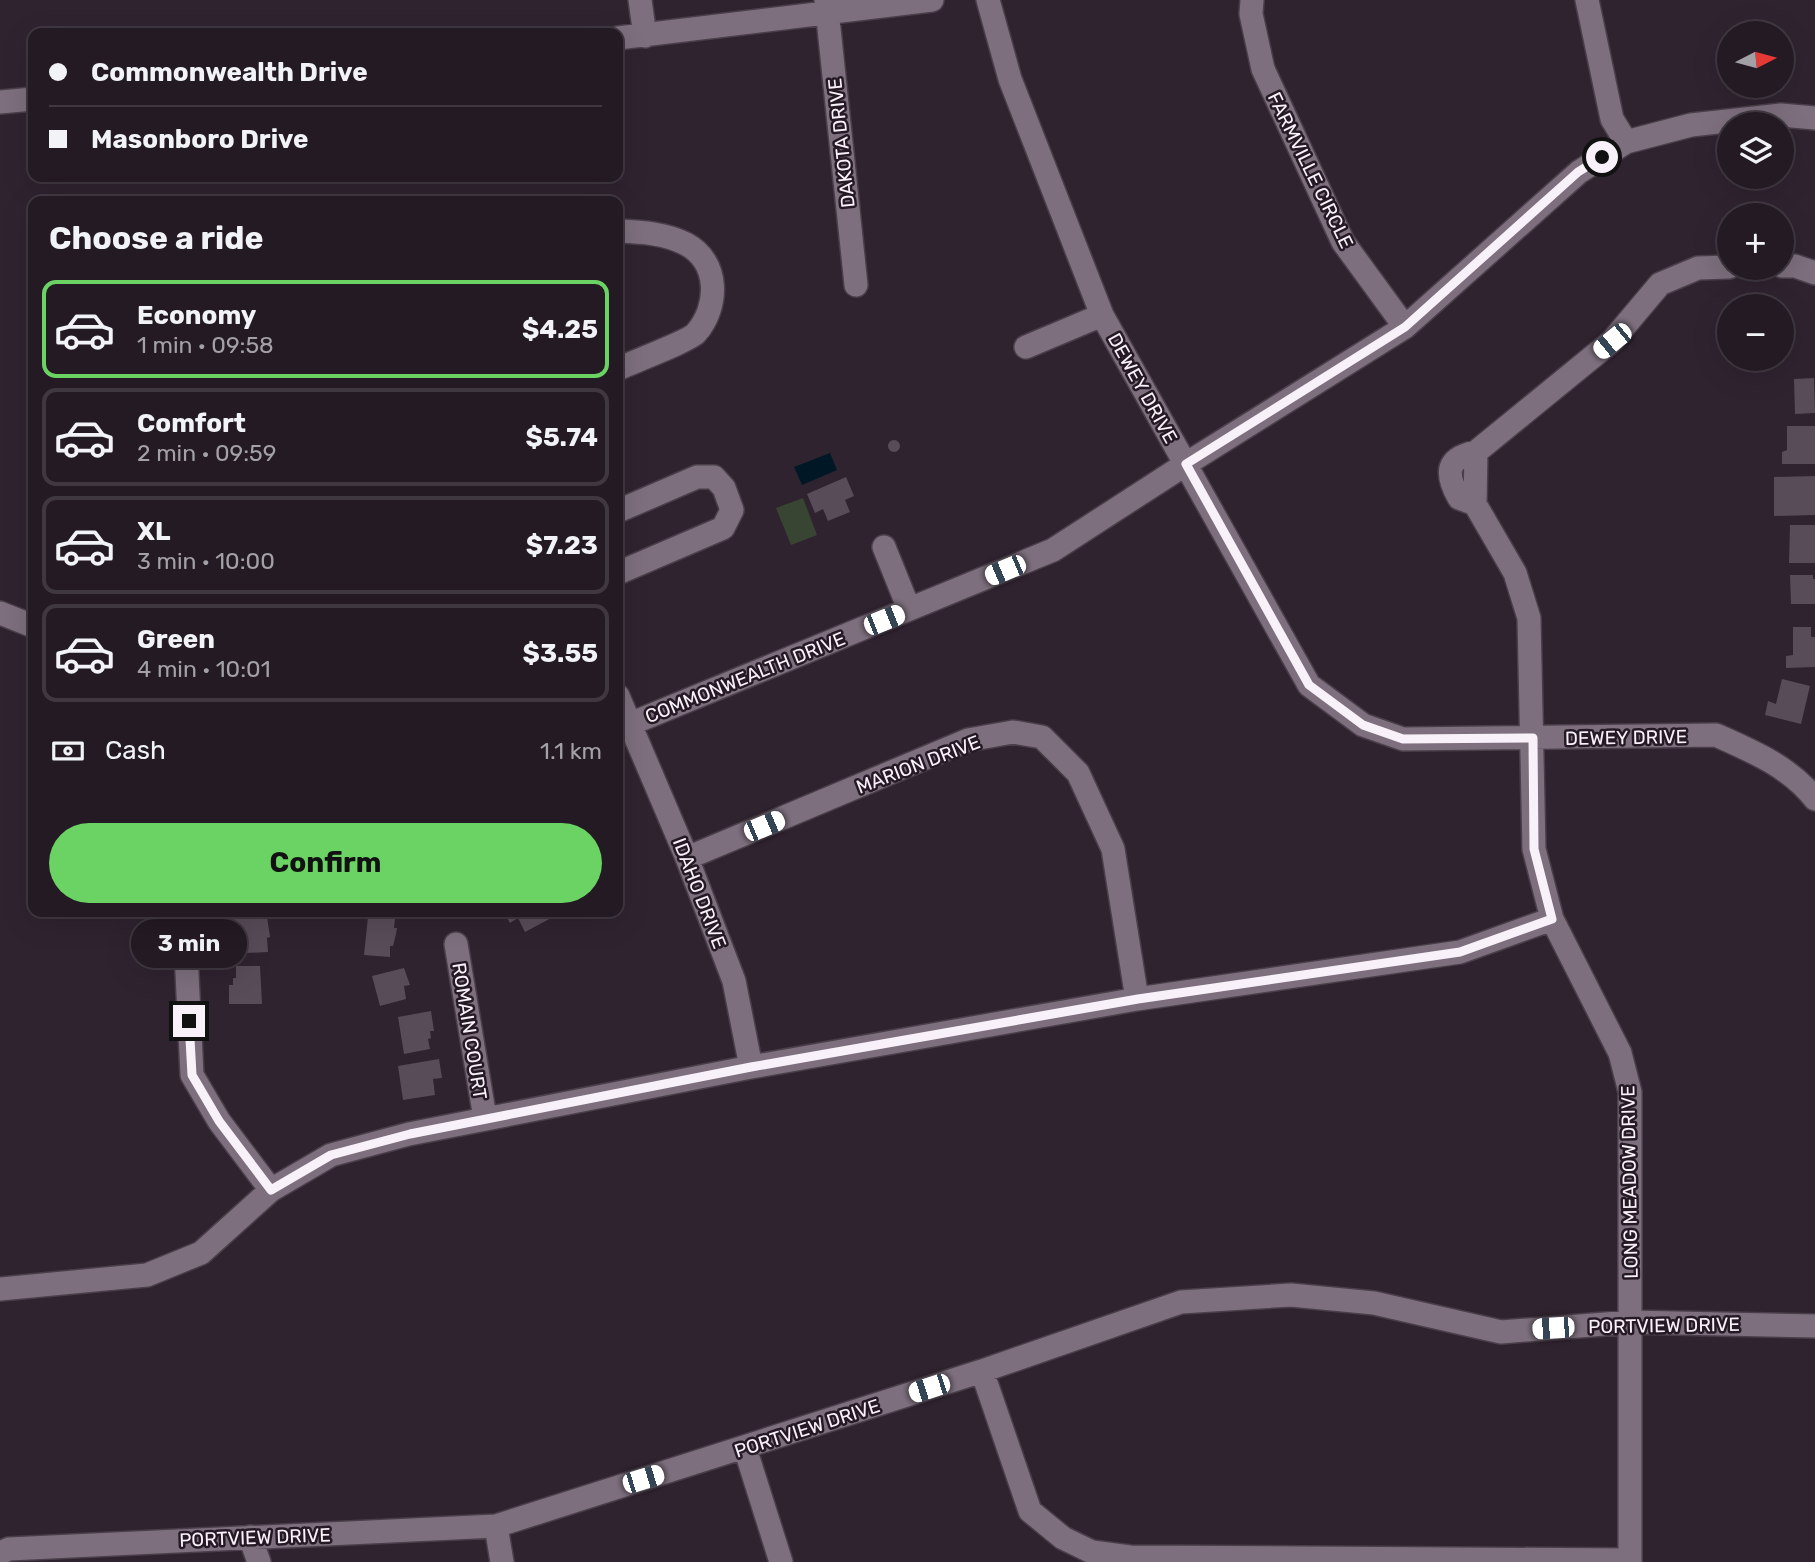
<!DOCTYPE html>
<meta charset="utf-8">
<style>
body{margin:0;font-family:Rubik,sans-serif;background:#2b232b;color:#f1f3f6;height:100vh;display:flex;flex-direction:column;font-size:26px;white-space:nowrap}
*{box-sizing:border-box;margin:0}
p{font-size:23px;color:#a3a1a6}
.icon{flex:none;width:38px;height:38px;fill:none;stroke:currentColor;stroke-width:2;stroke-linecap:round;stroke-linejoin:round}
.map{position:relative;flex:1;overflow:hidden}
.side{position:absolute;left:28px;top:196px;width:595px;height:721px;display:flex;flex-direction:column;background:#231a23;border-radius:14px;box-shadow:0 7px 28px #0002,0 0 0 2px #403841}
.side>*{flex:none}
.top-card{position:absolute;left:28px;top:28px;width:595px;height:154px;border-radius:14px;box-shadow:0 7px 28px #0002,0 0 0 2px #403841;display:grid;align-content:center;height:154px;padding:0 21px;background:#231a23}
.needle{width:46px;rotate:84deg}
.tools{position:absolute;left:1717px;top:21px;display:grid;gap:14px}
.tools a{display:grid;place-items:center;width:77px;height:77px;border-radius:50%;background:#231a23;box-shadow:0 7px 28px #0002,0 0 0 2px #403841;font-size:35px}
.end{position:absolute;width:32px;height:32px;margin:-16px;border:9px solid #f9f1f9;background:#111;box-shadow:0 0 0 4px #111}
.from{border-radius:50%}
.bubble{position:absolute;height:49px;border-radius:24px;background:#231a23;box-shadow:0 7px 28px #0002,0 0 0 2px #403841;font-size:23px;font-weight:700;line-height:49px;text-align:center}
.car{position:absolute;width:21px;height:42px;margin:-21px -10px;border-radius:9px;box-shadow:0 0 5px 2px #0007;background:linear-gradient(#fff 24%,#345 0 40%,#fff 0 76%,#345 0 86%,#fff 0)}
.top-card b{display:flex;align-items:center;gap:24px;height:66px;font-size:26px}
.top-card b+b{border-top:2px solid #403841}
.top-card i{width:18px;height:18px;background:#f1f3f6}
ul{padding:0;list-style:none}
li{display:flex;align-items:center;gap:21px;height:98px;margin:0 14px 10px;padding:0 7px;border:4px solid #403841;border-radius:14px}
li div{flex:1}
li b{display:block;font-size:26px}
li em{font-style:normal;font-weight:700}
li.active{border-color:#6ad363}
li>.icon{width:63px;height:63px;stroke-width:1.5}
h2{padding:0 21px;font-size:32px;line-height:84px}
.pay{display:flex;align-items:center;gap:18px;height:77px;padding:0 21px;font-size:26px}
.pay p{margin-inline-start:auto}
.primary-button{display:flex;gap:14px;margin-top:auto;padding:14px 21px}
.primary-button a{flex:1;height:80px;border-radius:42px;background:#6ad363;color:#111;font-size:28px;font-weight:700;line-height:80px;text-align:center}
.map>svg:first-child{display:block}
</style>
<div class="map">
<svg width="1815" height="1562" viewBox="0 0 1815 1562">
<rect width="100%" height="100%" fill="#2f232f"/>
<path fill="#394533" d="M803,498L817,535L791,545L776,508Z"/>
<path fill="#001826" d="M830,453L837,470L802,485L794,467Z"/>
<path fill="#594c59" d="M1814,378L1815,413L1795,414L1794,379Z
M1787,426H1815V464H1782V452L1787,450Z
M888 446a6 6 0 1 1 12 0a6 6 0 1 1-12 0Z
M1815,476V515L1774,516V477Z
M846,477L854,496L845,500L850,512L828,521L823,509L815,513L807,494Z
M1790,525H1815V563H1789Z
M1790,575H1813V579H1815V604H1791Z
M1793,627H1811V637H1815V667L1786,668V656L1793,655Z
M1782,679L1810,686L1801,724L1765,715L1768,701L1776,704Z
M504,912H551L553,917L525,932L518,918L510,923Z
M267,917L270,937L267,938L268,952L228,954L227,935H233L232,919Z
M368,917L395,919L394,928H397L396,934L393,946H390V957L364,955Z
M236,966H260L262,1004H229V985H233V978H236Z
M404,968L410,985L404,986L406,999L380,1006L372,976Z
M431,1011L434,1031H430L431,1038L428,1039L430,1049L404,1054L398,1017Z
M439,1059L442,1078L433,1079L435,1095L403,1100L398,1066Z"/>
<g fill="none" stroke-linecap="round" stroke-linejoin="round">
<g stroke="#493e49" stroke-width="26">
<path id="minor" d="M640,0L645,36
M826,0L856,285
M988,0L1010,79L1102,315L1309,685L1363,725L1403,739L1716,735C1752,751 1790,767 1815,799
M1252,0L1251,14L1263,69L1343,242L1405,327
M1587,0L1612,119L1626,142
M618,38L932,0
M0,102L33,99
M618,231C641,232 665,233 686,244C720,262 719,307 696,333C689,341 632,362 618,369
M1782,266H1795L1815,273
M1026,347L1102,315
M1475,504L1459,498C1445,473 1446,458 1476,452
M618,511L697,477H714L724,488L732,510L723,528L618,573
M884,547L909,609
M0,613L33,626
M618,696L687,858L734,981L751,1067
M618,729L1053,550L1186,464L1405,327L1579,172L1626,142L1691,125L1781,115L1815,118
M687,858L968,740L1013,732L1042,737L1078,773L1113,849L1137,999
M184,912L192,1075L219,1121L271,1190
M456,944L485,1118
M0,1289L147,1275L201,1253L271,1190L331,1155L409,1134L751,1067L1137,999L1460,952L1552,919
M982,1371L1030,1511L1063,1538L1092,1552L1130,1557L1630,1560
M745,1448L781,1562
M496,1526L502,1562
M250,1537L259,1562
M0,1553L9,1549L496,1526L982,1371L1181,1302L1291,1295L1374,1303L1501,1332L1631,1322L1815,1326
M1630,1562V1092L1620,1053L1552,919L1534,849L1529,618L1515,573L1475,504L1476,452L1612,341L1660,284L1698,268L1729,267"/>
</g>
<use href="#minor" stroke="#7d6f7d" stroke-width="23"/>
</g>
<g fill="none" stroke-linecap="round" stroke-linejoin="round">
<path stroke="#f9f1f9" stroke-width="9" d="M189,1021L192,1075L219,1121L271,1190L331,1155L410,1134L751,1067L1138,999L1460,952L1552,919L1534,849L1533,738L1403,739L1363,725L1309,685L1186,464L1405,327L1578,172L1602,157"/>
</g>
<g text-anchor="middle" stroke-width="5" stroke-linejoin="round" paint-order="stroke">
<g font-size="19" fill="#f9f1f9" stroke="#251925">
<text transform="translate(841 143) rotate(-96)" y="7">DAKOTA DRIVE</text>
<text transform="translate(1311 170) rotate(64)" y="7">FARMVILLE CIRCLE</text>
<text transform="translate(1143 388) rotate(61)" y="7">DEWEY DRIVE</text>
<text transform="translate(745 677) rotate(-22)" y="7">COMMONWEALTH DRIVE</text>
<text transform="translate(1626 737) rotate(-1)" y="7">DEWEY DRIVE</text>
<text transform="translate(918 764) rotate(-21)" y="7">MARION DRIVE</text>
<text transform="translate(700 893) rotate(69)" y="7">IDAHO DRIVE</text>
<text transform="translate(470 1031) rotate(81)" y="7">ROMAIN COURT</text>
<text transform="translate(1629 1182) rotate(-91)" y="7">LONG MEADOW DRIVE</text>
<text transform="translate(1664 1325) rotate(-1)" y="7">PORTVIEW DRIVE</text>
<text transform="translate(807 1428) rotate(-18)" y="7">PORTVIEW DRIVE</text>
<text transform="translate(255 1537) rotate(-2)" y="7">PORTVIEW DRIVE</text>
</g>
</g>
</svg>
<div class="tools">
<a><svg class="needle" viewBox="-14 -14 28 28"><path d="M0-13l5 13h-10z" fill="#e53935"/><path d="M0 13l5-13h-10z" fill="#a3a1a6"/></svg></a>
<a><svg class="icon" aria-label="layers" viewBox="0 0 24 24"><path d="M12 4l9 5-9 5-9-5zM3 14l9 5 9-5"/></svg></a>
<a>+</a>
<a>−</a>
</div>
<i class="end from" style="left:1602px;top:157px"></i>
<i class="end" style="left:189px;top:1021px"></i>
<div class="bubble" style="left:131px;top:919px;width:116px">3 min</div>
<i class="car" style="left:1612px;top:341px;rotate:231deg"></i>
<i class="car" style="left:1005px;top:570px;rotate:247deg"></i>
<i class="car" style="left:884px;top:620px;rotate:68deg"></i>
<i class="car" style="left:764px;top:826px;rotate:67deg"></i>
<i class="car" style="left:1553px;top:1328px;rotate:266deg"></i>
<i class="car" style="left:929px;top:1388px;rotate:252deg"></i>
<i class="car" style="left:643px;top:1479px;rotate:73deg"></i>
<div class="top-card">
<b><i class="from"></i>Commonwealth Drive</b>
<b><i></i>Masonboro Drive</b>
</div>
<section class="side">
<h2>Choose a ride</h2>
<ul>
<li class="active"><svg class="icon" aria-label="car" viewBox="0 0 24 24"><path d="M5 17H2v-5l4-1 3-4h7l3 4 3 1v5h-3M9 17h6M6 11h13"/><circle cx="7" cy="17" r="2"/><circle cx="17" cy="17" r="2"/></svg><div><b>Economy</b><p>1 min · 09:58</p></div><em>$4.25</em></li>
<li><svg class="icon" aria-label="car" viewBox="0 0 24 24"><path d="M5 17H2v-5l4-1 3-4h7l3 4 3 1v5h-3M9 17h6M6 11h13"/><circle cx="7" cy="17" r="2"/><circle cx="17" cy="17" r="2"/></svg><div><b>Comfort</b><p>2 min · 09:59</p></div><em>$5.74</em></li>
<li><svg class="icon" aria-label="car" viewBox="0 0 24 24"><path d="M5 17H2v-5l4-1 3-4h7l3 4 3 1v5h-3M9 17h6M6 11h13"/><circle cx="7" cy="17" r="2"/><circle cx="17" cy="17" r="2"/></svg><div><b>XL</b><p>3 min · 10:00</p></div><em>$7.23</em></li>
<li><svg class="icon" aria-label="car" viewBox="0 0 24 24"><path d="M5 17H2v-5l4-1 3-4h7l3 4 3 1v5h-3M9 17h6M6 11h13"/><circle cx="7" cy="17" r="2"/><circle cx="17" cy="17" r="2"/></svg><div><b>Green</b><p>4 min · 10:01</p></div><em>$3.55</em></li>
</ul>
<div class="pay"><svg class="icon" aria-label="cash" viewBox="0 0 24 24"><path d="M3 7h18v10H3z"/><circle cx="12" cy="12" r="2"/></svg>Cash<p>1.1 km</p></div>
<div class="primary-button"><a>Confirm</a></div>
</section>
</div>
